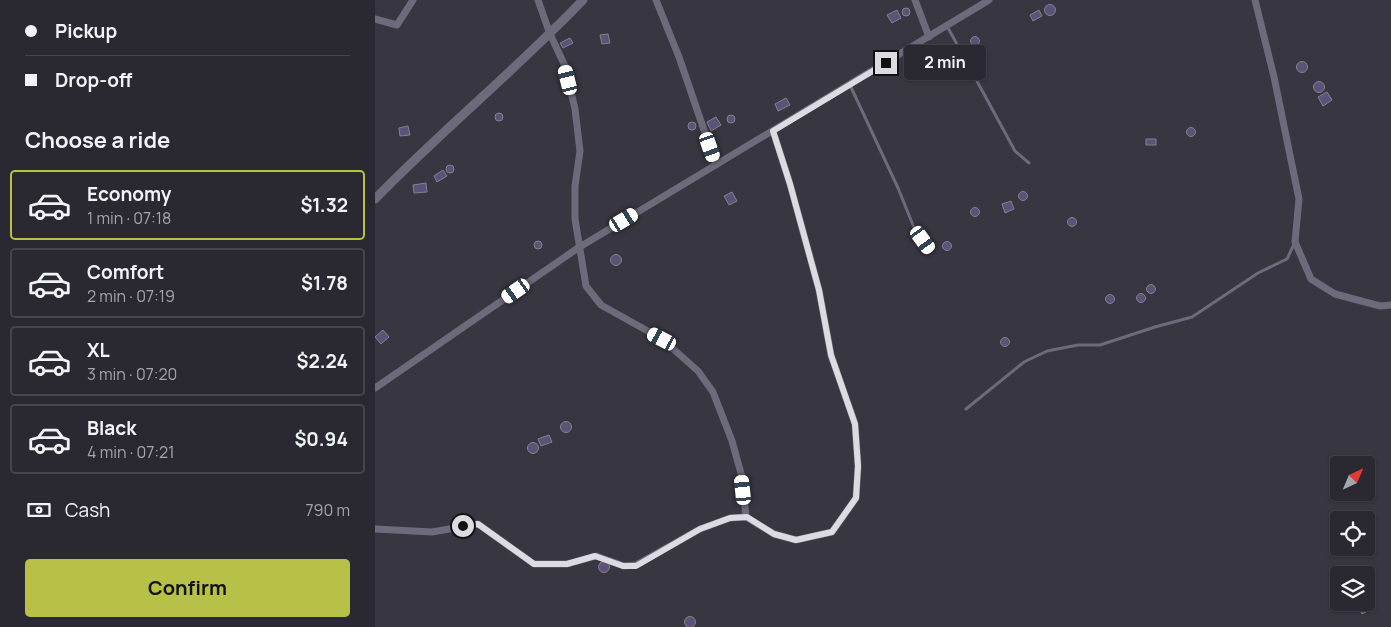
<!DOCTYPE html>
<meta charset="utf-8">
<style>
body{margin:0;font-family:Manrope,sans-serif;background:#323038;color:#f1f3f6;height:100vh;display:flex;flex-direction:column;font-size:19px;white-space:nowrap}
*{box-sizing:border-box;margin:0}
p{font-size:16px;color:#a5a6ab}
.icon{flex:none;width:28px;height:28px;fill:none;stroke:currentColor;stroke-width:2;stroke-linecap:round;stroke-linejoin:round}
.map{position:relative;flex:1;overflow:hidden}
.details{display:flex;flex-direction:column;background:#2a2830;width:375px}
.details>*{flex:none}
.hud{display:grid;align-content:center;height:110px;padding:0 25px;background:#2a2830}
.needle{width:32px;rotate:44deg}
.fabs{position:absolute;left:955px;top:456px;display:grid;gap:10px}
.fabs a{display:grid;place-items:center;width:45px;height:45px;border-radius:5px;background:#2a2830;box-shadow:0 1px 4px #0004,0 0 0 1px #46444c;font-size:25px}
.end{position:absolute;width:22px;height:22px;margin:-11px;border:6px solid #dddbe2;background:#111;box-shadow:0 0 0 2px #111}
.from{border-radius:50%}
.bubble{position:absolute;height:35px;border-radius:5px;background:#2a2830;box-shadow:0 1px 4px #0004,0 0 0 1px #46444c;font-size:16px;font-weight:700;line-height:35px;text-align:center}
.car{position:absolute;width:15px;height:30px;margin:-15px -8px;border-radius:6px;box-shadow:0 0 4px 1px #0007;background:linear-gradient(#fff 24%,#345 0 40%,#fff 0 76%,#345 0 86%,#fff 0)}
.hud b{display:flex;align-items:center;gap:18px;height:48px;font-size:19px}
.hud b+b{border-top:1px solid #46444c}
.hud i{width:12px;height:12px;background:#f1f3f6}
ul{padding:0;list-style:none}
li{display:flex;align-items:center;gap:15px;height:70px;margin:0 10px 8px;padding:0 15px;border:2px solid #46444c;border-radius:5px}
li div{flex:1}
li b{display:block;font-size:19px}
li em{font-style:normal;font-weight:700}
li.active{border-color:#b7c148}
li>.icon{width:45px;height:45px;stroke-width:1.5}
h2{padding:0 25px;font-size:22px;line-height:60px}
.pay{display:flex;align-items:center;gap:12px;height:55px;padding:0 25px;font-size:19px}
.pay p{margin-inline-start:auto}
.action{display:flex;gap:10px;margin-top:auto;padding:10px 25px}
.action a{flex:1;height:58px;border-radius:5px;background:#b7c148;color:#111;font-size:20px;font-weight:700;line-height:58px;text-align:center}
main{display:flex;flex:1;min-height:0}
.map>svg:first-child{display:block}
</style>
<main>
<section class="details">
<div class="hud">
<b><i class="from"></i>Pickup</b>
<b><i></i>Drop-off</b>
</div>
<h2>Choose a ride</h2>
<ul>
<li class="active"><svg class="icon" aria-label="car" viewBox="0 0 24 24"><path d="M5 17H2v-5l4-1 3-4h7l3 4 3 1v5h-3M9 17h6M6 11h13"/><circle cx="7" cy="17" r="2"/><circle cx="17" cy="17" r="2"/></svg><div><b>Economy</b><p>1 min · 07:18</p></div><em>$1.32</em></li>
<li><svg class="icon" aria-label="car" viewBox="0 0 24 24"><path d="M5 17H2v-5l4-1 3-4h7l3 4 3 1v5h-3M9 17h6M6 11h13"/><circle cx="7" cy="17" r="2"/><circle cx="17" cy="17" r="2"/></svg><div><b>Comfort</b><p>2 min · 07:19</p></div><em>$1.78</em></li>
<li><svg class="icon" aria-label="car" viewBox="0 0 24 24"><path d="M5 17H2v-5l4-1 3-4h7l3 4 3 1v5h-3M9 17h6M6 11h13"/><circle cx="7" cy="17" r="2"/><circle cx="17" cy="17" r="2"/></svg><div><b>XL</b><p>3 min · 07:20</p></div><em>$2.24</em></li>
<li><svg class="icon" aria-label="car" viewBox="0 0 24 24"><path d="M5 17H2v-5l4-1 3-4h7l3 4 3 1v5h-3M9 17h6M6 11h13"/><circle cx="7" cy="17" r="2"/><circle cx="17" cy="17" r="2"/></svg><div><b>Black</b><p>4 min · 07:21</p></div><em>$0.94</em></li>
</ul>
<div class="pay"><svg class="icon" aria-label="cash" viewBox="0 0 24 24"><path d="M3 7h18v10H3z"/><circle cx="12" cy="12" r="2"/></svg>Cash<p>790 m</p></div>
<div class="action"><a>Confirm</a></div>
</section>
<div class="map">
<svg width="1016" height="627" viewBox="0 0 1016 627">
<rect width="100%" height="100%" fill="#383640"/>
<path fill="#5b5378" stroke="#84828d" d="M669.5 10a5.5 5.5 0 1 1 11 0a5.5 5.5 0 1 1-11 0Z
M527 12a4 4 0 1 1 8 0a4 4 0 1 1-8 0Z
M522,10L526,18L517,23L512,15Z
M664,10L667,16L658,21L655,15Z
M233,34L235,43L227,44L225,35Z
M595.5 41a4.5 4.5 0 1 1 9 0a4.5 4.5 0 1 1-9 0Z
M195,38L198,43L188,48L185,43Z
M921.5 67a5.5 5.5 0 1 1 11 0a5.5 5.5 0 1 1-11 0Z
M938.5 87a5.5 5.5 0 1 1 11 0a5.5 5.5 0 1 1-11 0Z
M952,92L957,100L948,106L943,97Z
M411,98L415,105L403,111L400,104Z
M120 117a4 4 0 1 1 8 0a4 4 0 1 1-8 0Z
M352 119a4 4 0 1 1 8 0a4 4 0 1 1-8 0Z
M341,117L346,125L336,131L332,122Z
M313 126a4 4 0 1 1 8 0a4 4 0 1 1-8 0Z
M33,126L35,135L25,136L24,128Z
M811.5 132a4.5 4.5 0 1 1 9 0a4.5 4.5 0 1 1-9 0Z
M771,139H781V145H771Z
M71 169a4 4 0 1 1 8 0a4 4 0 1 1-8 0Z
M68,170L72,176L62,182L59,176Z
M51,183L52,192L39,193L38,185Z
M643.5 196a4.5 4.5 0 1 1 9 0a4.5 4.5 0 1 1-9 0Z
M357,192L362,201L354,205L349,196Z
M636,201L639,209L630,213L627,204Z
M595.5 212a4.5 4.5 0 1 1 9 0a4.5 4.5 0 1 1-9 0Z
M692.5 222a4.5 4.5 0 1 1 9 0a4.5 4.5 0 1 1-9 0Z
M159 245a4 4 0 1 1 8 0a4 4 0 1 1-8 0Z
M567.5 246a4.5 4.5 0 1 1 9 0a4.5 4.5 0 1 1-9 0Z
M235.5 260a5.5 5.5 0 1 1 11 0a5.5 5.5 0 1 1-11 0Z
M771.5 289a4.5 4.5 0 1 1 9 0a4.5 4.5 0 1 1-9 0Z
M761.5 298a4.5 4.5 0 1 1 9 0a4.5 4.5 0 1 1-9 0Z
M730.5 299a4.5 4.5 0 1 1 9 0a4.5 4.5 0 1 1-9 0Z
M8,330L14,337L6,344L0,337Z
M625.5 342a4.5 4.5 0 1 1 9 0a4.5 4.5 0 1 1-9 0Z
M185.5 427a5.5 5.5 0 1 1 11 0a5.5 5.5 0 1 1-11 0Z
M174,435L177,442L166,446L163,439Z
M152.5 448a5.5 5.5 0 1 1 11 0a5.5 5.5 0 1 1-11 0Z
M223.5 567a5.5 5.5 0 1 1 11 0a5.5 5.5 0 1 1-11 0Z
M992,601L996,609L987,614L983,606Z
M309.5 622a5.5 5.5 0 1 1 11 0a5.5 5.5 0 1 1-11 0Z"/>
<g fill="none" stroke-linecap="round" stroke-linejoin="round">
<path stroke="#6d6a7b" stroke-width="3" d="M572,26L640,151L654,163
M475,85L523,188L540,230L555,250
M591,409L649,362L672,351L703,345H725L780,327L817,317L883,273L912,259L920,242"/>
<path stroke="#6d6a7b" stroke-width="7" d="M163,0L175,34L190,66L200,109L205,151L200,186V219L211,286L226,305L287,339L323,371L338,392L357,441L367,477L371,517
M281,0L304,57L341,165
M540,0L554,37
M880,0L899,77L924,199L920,242L936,279L960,294L1005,306L1016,305
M0,19L22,25L38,0
M0,388L203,248L614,0
M0,529L57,532L103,524L159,564H192L221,556L249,566L261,565L325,529L355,518L371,517L399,534L421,540L457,532L481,498L483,466L480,424L456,355L444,290L415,184L398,131"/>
<path stroke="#6d6a7b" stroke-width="9" d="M0,199C67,130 142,69 208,0"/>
</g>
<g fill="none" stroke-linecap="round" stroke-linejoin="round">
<path stroke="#dddbe2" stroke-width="6" d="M88,526L103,524L159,564H192L220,556L248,566H261L325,529L355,518L372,517L399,534L421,540L457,532L481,498L483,466L480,424L456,355L444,290L415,184L398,131L511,63"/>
</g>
</svg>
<div class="fabs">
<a><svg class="needle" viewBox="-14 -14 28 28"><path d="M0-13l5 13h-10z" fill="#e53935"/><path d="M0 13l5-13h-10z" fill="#a5a6ab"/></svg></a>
<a><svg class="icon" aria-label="locate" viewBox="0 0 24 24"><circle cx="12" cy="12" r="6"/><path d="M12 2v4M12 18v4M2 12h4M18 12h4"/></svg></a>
<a><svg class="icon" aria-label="layers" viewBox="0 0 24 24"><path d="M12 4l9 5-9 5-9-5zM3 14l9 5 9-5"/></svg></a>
</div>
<i class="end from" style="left:88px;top:526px"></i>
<i class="end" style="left:511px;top:63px"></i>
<div class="bubble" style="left:529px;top:45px;width:82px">2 min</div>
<i class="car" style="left:193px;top:80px;rotate:346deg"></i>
<i class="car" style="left:335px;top:147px;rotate:161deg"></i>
<i class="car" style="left:249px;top:220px;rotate:59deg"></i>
<i class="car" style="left:548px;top:240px;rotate:144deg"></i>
<i class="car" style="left:141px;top:291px;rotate:235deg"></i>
<i class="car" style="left:287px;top:339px;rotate:298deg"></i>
<i class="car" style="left:368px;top:490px;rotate:354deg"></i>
</div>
</main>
